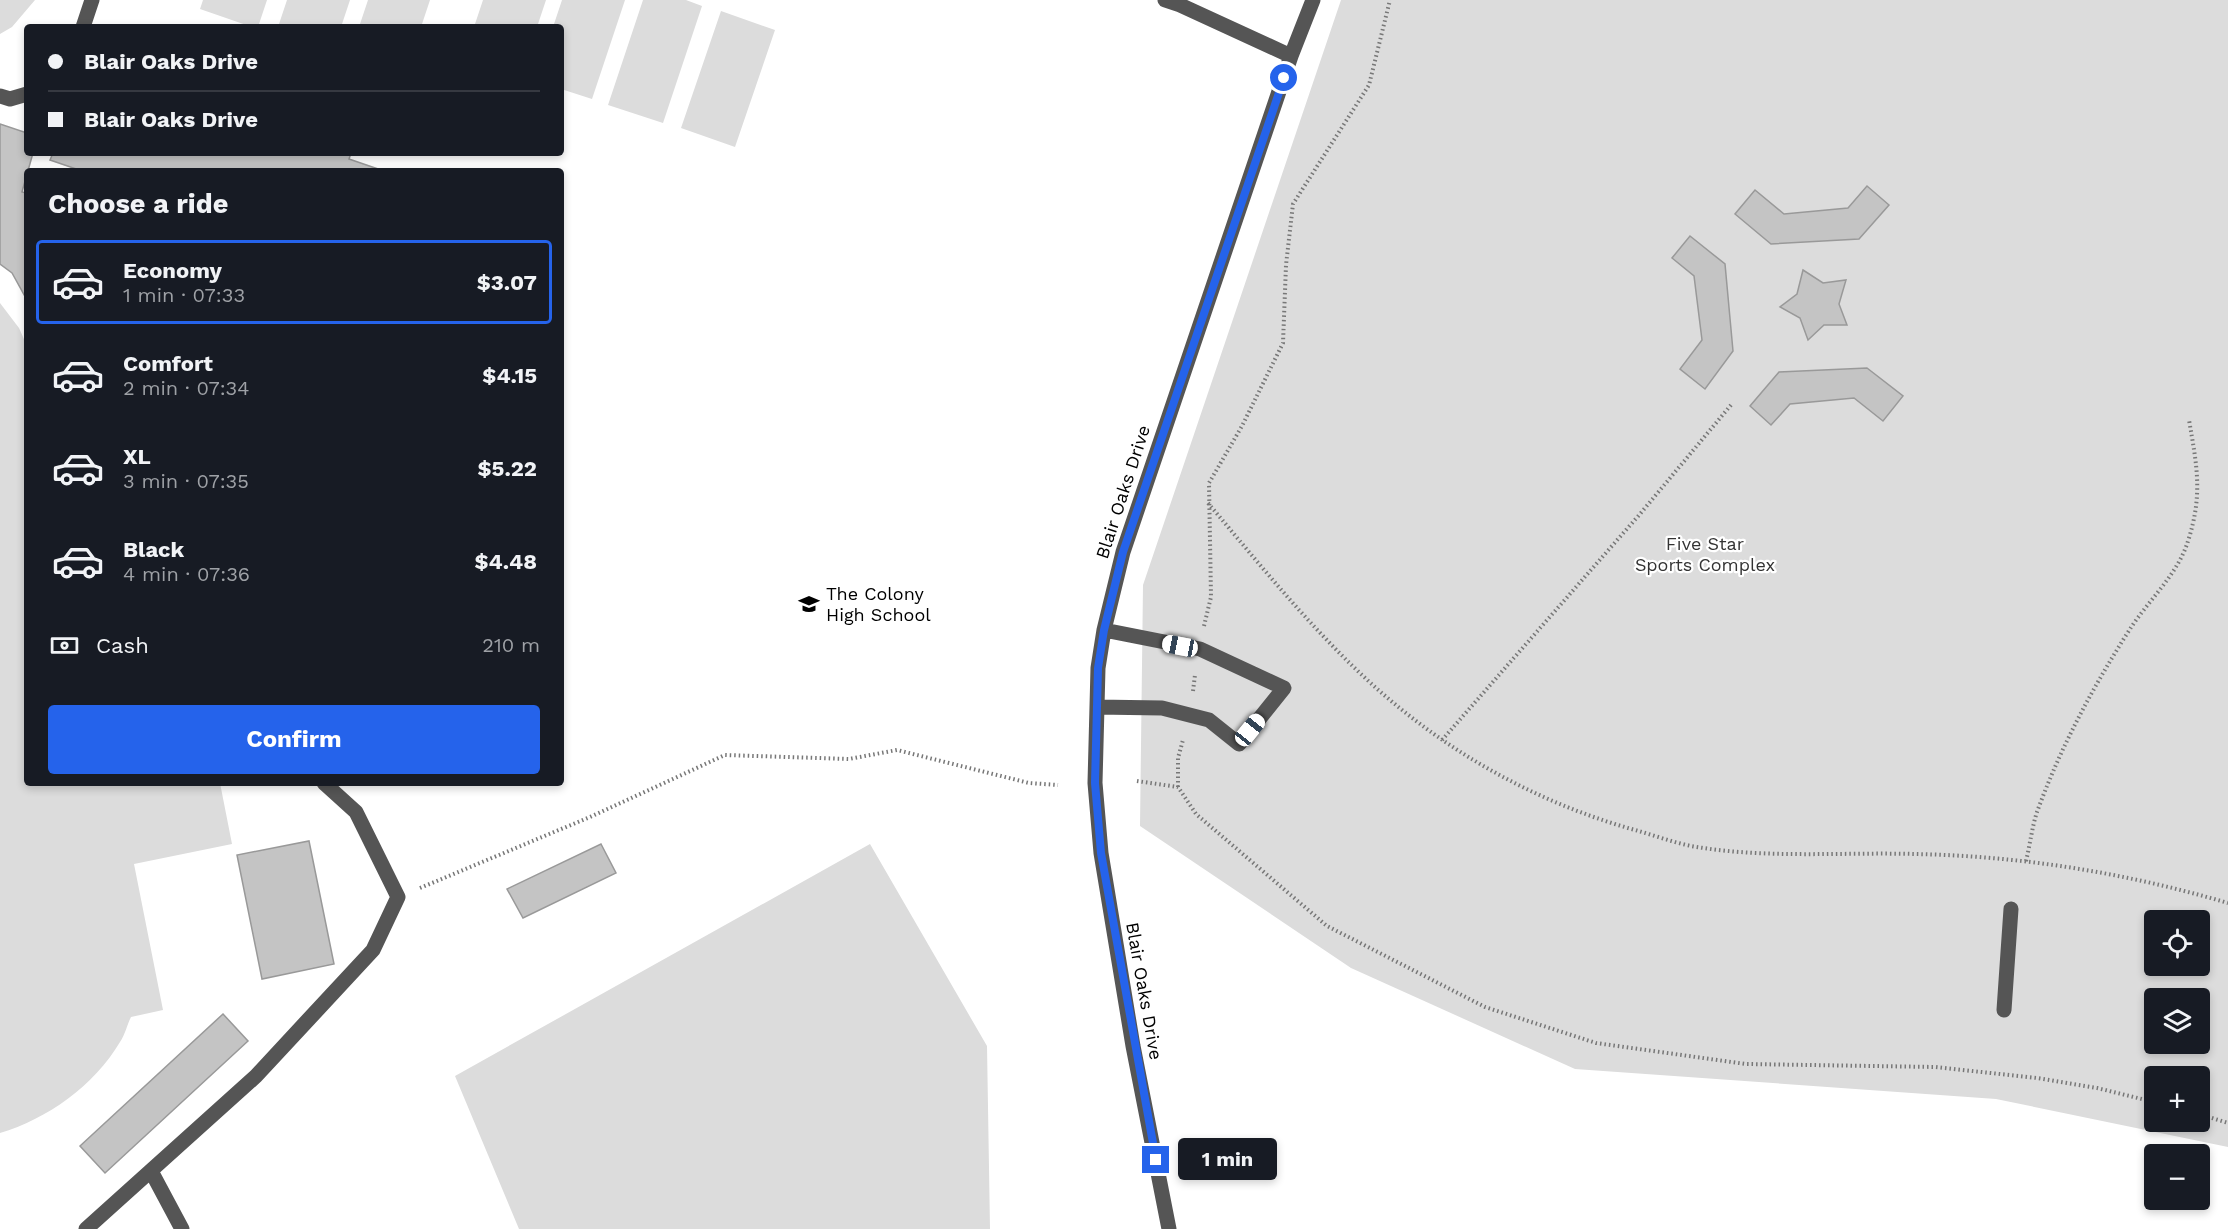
<!DOCTYPE html>
<meta charset="utf-8">
<style>
body{margin:0;font-family:"Work Sans",sans-serif;background:#242831;color:#f1f3f6;height:100vh;display:flex;flex-direction:column;font-size:22px;white-space:nowrap}
*{box-sizing:border-box;margin:0}
p{font-size:20px;color:#9ea1a6}
.icon{flex:none;width:33px;height:33px;fill:none;stroke:currentColor;stroke-width:2;stroke-linecap:round;stroke-linejoin:round}
.map{position:relative;flex:1;overflow:hidden}
.details{position:absolute;left:24px;top:168px;width:540px;height:618px;display:flex;flex-direction:column;background:#171b24;border-radius:6px;box-shadow:0 3px 9px #0003}
.details>*{flex:none}
.guide{position:absolute;left:24px;top:24px;width:540px;height:132px;border-radius:6px;box-shadow:0 3px 9px #0003;display:grid;align-content:center;height:132px;padding:0 24px;background:#171b24}
.tools{position:absolute;left:2144px;top:910px;display:grid;gap:12px}
.tools a{display:grid;place-items:center;width:66px;height:66px;border-radius:6px;background:#171b24;box-shadow:0 3px 9px #0003;font-size:30px}
.end{position:absolute;width:27px;height:27px;margin:-14px;border:8px solid #2563eb;background:#fff;box-shadow:0 0 0 3px #fff}
.from{border-radius:50%}
.bubble{position:absolute;height:42px;border-radius:6px;background:#171b24;box-shadow:0 3px 9px #0003;font-size:20px;font-weight:700;line-height:42px;text-align:center}
.car{position:absolute;width:18px;height:36px;margin:-18px -9px;border-radius:8px;box-shadow:0 0 4px 2px #0007;background:linear-gradient(#fff 24%,#345 0 40%,#fff 0 76%,#345 0 86%,#fff 0)}
.guide b{display:flex;align-items:center;gap:21px;height:57px;font-size:22px}
.guide b+b{border-top:2px solid #363941}
.guide i{width:15px;height:15px;background:#f1f3f6}
ul{padding:0;list-style:none}
li{display:flex;align-items:center;gap:18px;height:84px;margin:0 12px 9px;padding:0 12px;border:3px solid transparent;border-radius:6px}
li div{flex:1}
li b{display:block;font-size:22px}
li em{font-style:normal;font-weight:700}
li.active{border-color:#2563eb}
li>.icon{width:54px;height:54px;stroke-width:1.5}
h2{padding:0 24px;font-size:27px;line-height:72px}
.pay{display:flex;align-items:center;gap:15px;height:66px;padding:0 24px;font-size:22px}
.pay p{margin-inline-start:auto}
.primary-button{display:flex;gap:12px;margin-top:auto;padding:12px 24px}
.primary-button a{flex:1;height:69px;border-radius:6px;background:#2563eb;color:#fff;font-size:24px;font-weight:700;line-height:69px;text-align:center}
.map>svg:first-child{display:block}
</style>
<div class="map">
<svg width="2228" height="1229" viewBox="0 0 2228 1229">
<rect width="100%" height="100%" fill="#fff"/>
<path fill="#dcdcdc" fill-rule="evenodd" d="M0,0H35L12,27L0,34Z
M203,0H267L258,27H252L200,9Z
M287,0H350L341,27H278Z
M368,0H430L421,27H359Z
M483,0H546L537,27H474Z
M562,0H625L592,99L561,89V27H553Z
M643,0H686L702,6L663,123L608,105Z
M1341,0H2228V1147L1996,1099L1575,1069L1351,968L1140,826L1143,585ZM2154,921H2199V966H2154ZM2154,999H2199V1044H2154ZM2154,1077H2199V1122H2154Z
M721,11L775,30L735,147L681,128Z
M0,303L19,328L27,346V783H220L232,844L134,864L163,1010L131,1017C127,1025 125,1035 120,1042C94,1086 47,1119 0,1133Z
M870,844L987,1046L990,1229H519L455,1076Z"/>
<path fill="#c4c4c4" stroke="#999" stroke-width="1.5" d="M0,124L27,133V153H33L22,192L27,193V300L12,273L0,264Z
M53,153H351L349,159L384,171H82L50,160Z
M1867,186L1889,205L1859,239L1771,244L1735,214L1755,190L1784,214L1848,208Z
M1690,236L1725,264L1733,351L1705,389L1680,369L1702,340L1694,276L1672,258Z
M1803,270L1823,283L1846,280L1839,304L1847,325H1824L1808,340L1800,318L1780,307L1797,294Z
M1867,368L1903,396L1883,421L1854,398L1790,404L1771,425L1750,406L1779,372Z
M309,841L334,964L262,979L237,855Z
M601,844L616,873L523,918L507,889Z
M223,1014L248,1041L105,1173L80,1146Z"/>
<g fill="none" stroke-linecap="round" stroke-linejoin="round">
<path stroke="#777" stroke-width="4" stroke-dasharray="1.5 3" stroke-linecap="butt" d="M1208,503C1261,566 1314,632 1375,687C1450,754 1538,803 1635,830C1653,835 1672,842 1691,846C1764,859 1841,852 1915,854C2022,856 2126,873 2228,903
M1204,626L1211,597L1209,483L1242,426L1283,343L1286,265L1293,204L1369,85L1390,0
M1193,691L1195,675
M1442,740L1640,514L1731,405
M1137,781L1178,787L1196,814L1327,926L1485,1007L1596,1043L1746,1064L1935,1067L2037,1078L2097,1088L2154,1102
M1178,787V758L1183,740
M2026,861C2030,845 2032,827 2037,812C2061,746 2093,687 2130,629C2148,601 2178,574 2188,541C2203,495 2197,466 2189,420
M420,888L590,817L725,755L849,759L897,750L1029,783L1058,785
M2199,1114L2228,1123"/>
<path stroke="#555" stroke-width="15" d="M1165,0L1180,5L1291,56
M83,27L92,0
M0,96L10,99L27,94
M1097,707L1162,708L1209,720L1239,744L1284,688L1200,649L1104,630
M2004,1010L2011,909
M151,1171L182,1229
M86,1229L256,1076L373,950L398,897L356,812L324,783
M1169,1229L1133,1046L1101,853L1095,783L1098,668L1104,630L1123,552L1291,56L1313,0"/>
</g>
<g fill="none" stroke-linecap="round" stroke-linejoin="round">
<path stroke="#2563eb" stroke-width="8" d="M1156,1160L1101,853L1095,783L1098,668L1104,630L1123,552L1284,78"/>
</g>
<defs>
<g id="school-bare" transform="scale(1.62)"><path d="M0-5L7-2L0 1L-7-2ZM-4 1L0 2.5L4 1V4Q0 6-4 4Z" fill="#000" stroke="#fff" stroke-width="2.5" paint-order="stroke"/></g>
</defs>
<g fill-rule="evenodd">
<use href="#school-bare" x="809" y="604"/>
</g>
<g text-anchor="middle" stroke-width="4.5" stroke-linejoin="round" paint-order="stroke">
<g font-size="18" fill="#000" stroke="#fff">
<text transform="translate(1123 492) rotate(-72)" y="6">Blair Oaks Drive</text>
<text transform="translate(1144 991) rotate(80)" y="6">Blair Oaks Drive</text>
</g>
<g font-size="18" fill="#333" stroke="#fff">
<text x="1705" y="550">Five Star<tspan x="1705" dy="21">Sports Complex</tspan></text>
</g>
<g font-size="18" fill="#000" stroke="#fff" text-anchor="start">
<text x="826" y="600">The Colony<tspan x="826" dy="21">High School</tspan></text>
</g>
</g>
</svg>
<div class="tools">
<a><svg class="icon" aria-label="locate" viewBox="0 0 24 24"><circle cx="12" cy="12" r="6"/><path d="M12 2v4M12 18v4M2 12h4M18 12h4"/></svg></a>
<a><svg class="icon" aria-label="layers" viewBox="0 0 24 24"><path d="M12 4l9 5-9 5-9-5zM3 14l9 5 9-5"/></svg></a>
<a>+</a>
<a>−</a>
</div>
<i class="end from" style="left:1284px;top:78px"></i>
<i class="end" style="left:1156px;top:1160px"></i>
<div class="bubble" style="left:1178px;top:1138px;width:99px">1 min</div>
<i class="car" style="left:1180px;top:646px;rotate:281deg"></i>
<i class="car" style="left:1250px;top:730px;rotate:39deg"></i>
<div class="guide">
<b><i class="from"></i>Blair Oaks Drive</b>
<b><i></i>Blair Oaks Drive</b>
</div>
<section class="details">
<h2>Choose a ride</h2>
<ul>
<li class="active"><svg class="icon" aria-label="car" viewBox="0 0 24 24"><path d="M5 17H2v-5l4-1 3-4h7l3 4 3 1v5h-3M9 17h6M6 11h13"/><circle cx="7" cy="17" r="2"/><circle cx="17" cy="17" r="2"/></svg><div><b>Economy</b><p>1 min · 07:33</p></div><em>$3.07</em></li>
<li><svg class="icon" aria-label="car" viewBox="0 0 24 24"><path d="M5 17H2v-5l4-1 3-4h7l3 4 3 1v5h-3M9 17h6M6 11h13"/><circle cx="7" cy="17" r="2"/><circle cx="17" cy="17" r="2"/></svg><div><b>Comfort</b><p>2 min · 07:34</p></div><em>$4.15</em></li>
<li><svg class="icon" aria-label="car" viewBox="0 0 24 24"><path d="M5 17H2v-5l4-1 3-4h7l3 4 3 1v5h-3M9 17h6M6 11h13"/><circle cx="7" cy="17" r="2"/><circle cx="17" cy="17" r="2"/></svg><div><b>XL</b><p>3 min · 07:35</p></div><em>$5.22</em></li>
<li><svg class="icon" aria-label="car" viewBox="0 0 24 24"><path d="M5 17H2v-5l4-1 3-4h7l3 4 3 1v5h-3M9 17h6M6 11h13"/><circle cx="7" cy="17" r="2"/><circle cx="17" cy="17" r="2"/></svg><div><b>Black</b><p>4 min · 07:36</p></div><em>$4.48</em></li>
</ul>
<div class="pay"><svg class="icon" aria-label="cash" viewBox="0 0 24 24"><path d="M3 7h18v10H3z"/><circle cx="12" cy="12" r="2"/></svg>Cash<p>210 m</p></div>
<div class="primary-button"><a>Confirm</a></div>
</section>
</div>
